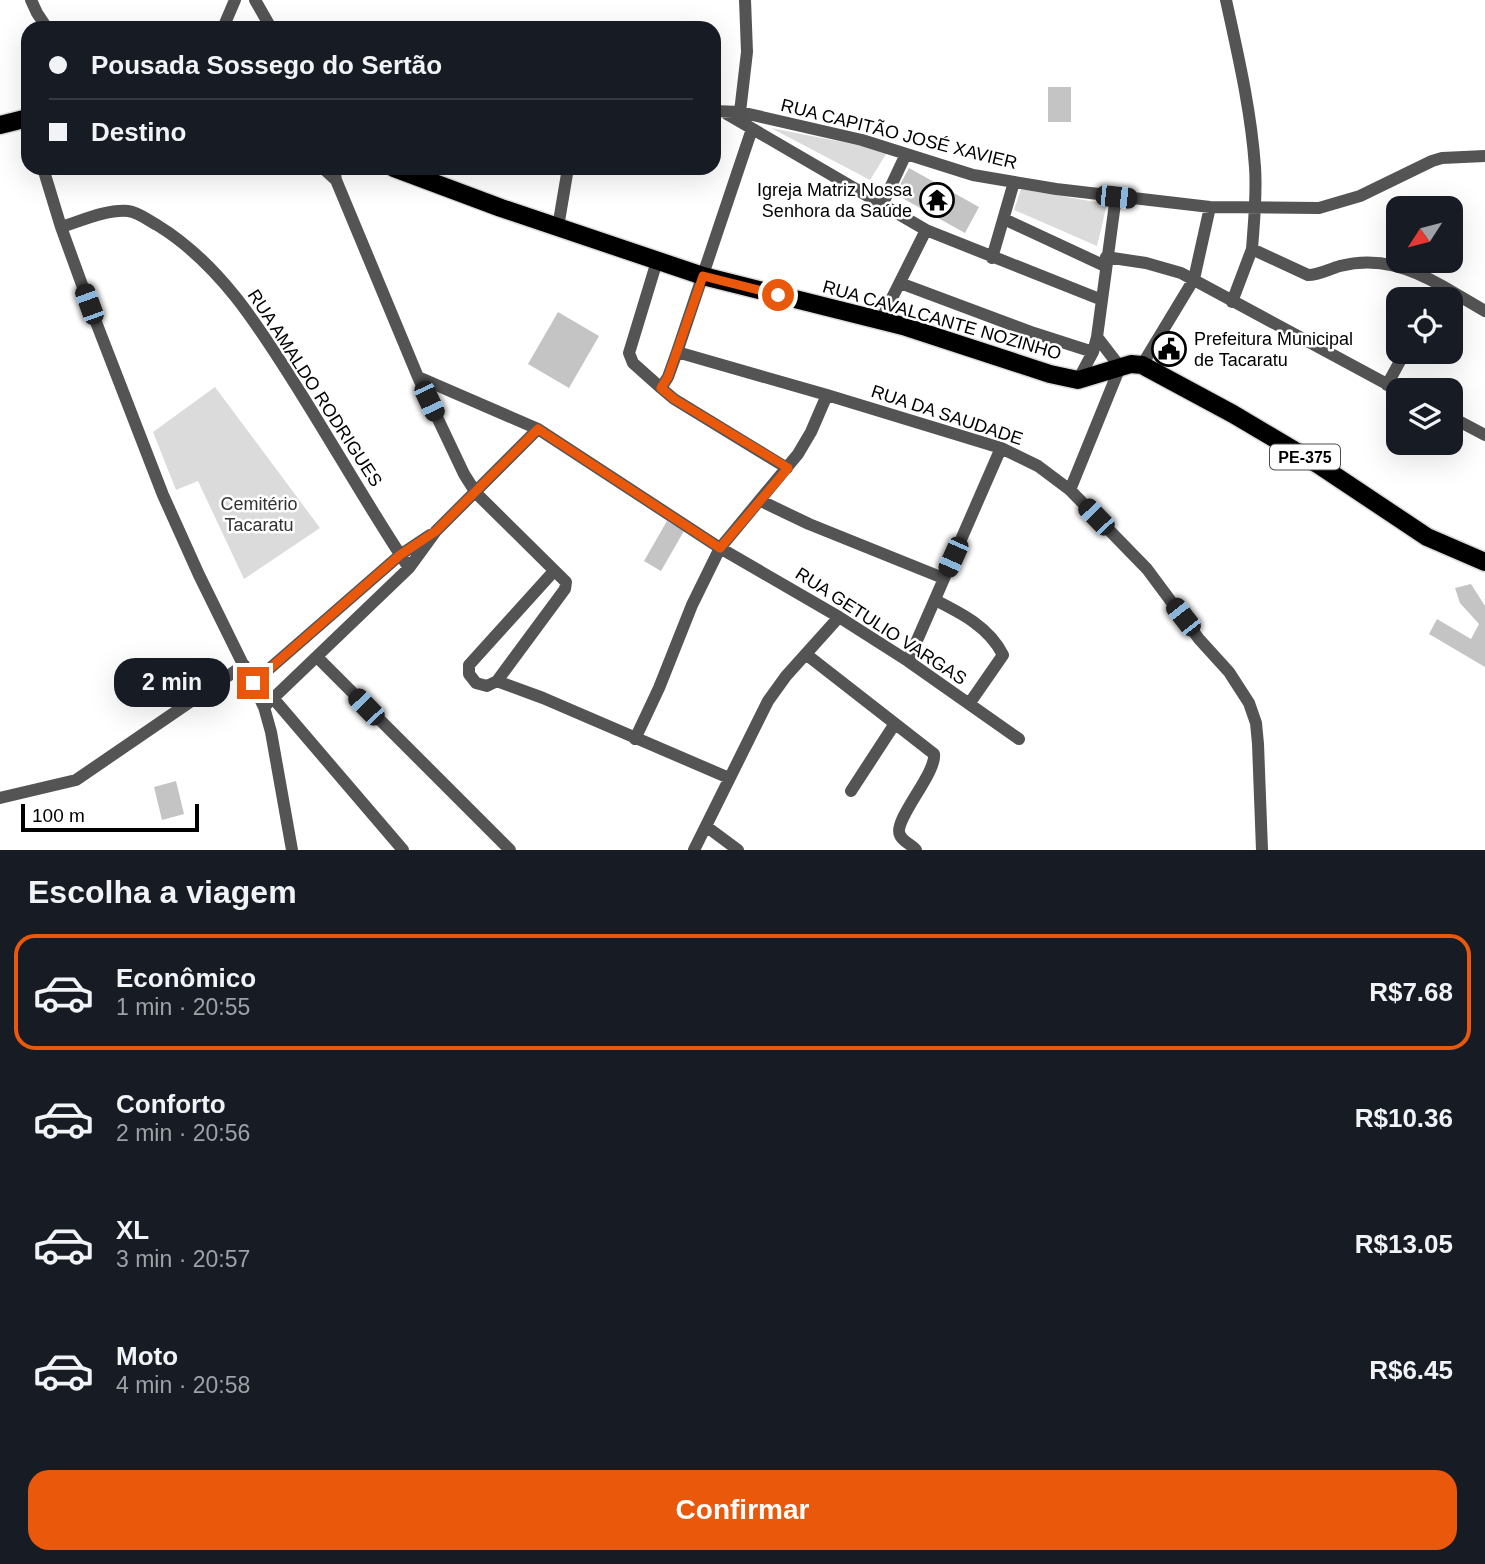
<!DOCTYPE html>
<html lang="pt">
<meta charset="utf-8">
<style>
body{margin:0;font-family:Arial,sans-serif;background:#242831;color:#f1f3f6;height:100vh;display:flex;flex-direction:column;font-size:26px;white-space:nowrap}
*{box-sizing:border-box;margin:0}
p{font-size:23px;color:#9ea1a6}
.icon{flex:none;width:38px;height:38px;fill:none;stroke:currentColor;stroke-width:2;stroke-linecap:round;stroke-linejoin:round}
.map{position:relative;height:850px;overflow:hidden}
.panel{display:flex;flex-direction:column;background:#171b24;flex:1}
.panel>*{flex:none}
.banner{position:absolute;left:21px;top:21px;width:700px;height:154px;border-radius:21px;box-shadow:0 7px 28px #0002;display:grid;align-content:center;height:154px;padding:0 28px;background:#171b24}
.needle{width:46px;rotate:234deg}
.controls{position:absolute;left:1386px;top:196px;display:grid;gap:14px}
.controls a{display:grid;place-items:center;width:77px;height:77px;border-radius:14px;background:#171b24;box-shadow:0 7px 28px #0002;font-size:35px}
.scale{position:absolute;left:21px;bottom:18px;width:178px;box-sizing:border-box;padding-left:7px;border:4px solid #000;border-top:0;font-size:19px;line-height:24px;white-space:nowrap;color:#000;-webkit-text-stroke:5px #fff;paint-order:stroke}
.end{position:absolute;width:32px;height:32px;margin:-16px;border:9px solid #ea580c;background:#fff;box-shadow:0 0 0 4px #fff}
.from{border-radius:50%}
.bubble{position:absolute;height:49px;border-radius:21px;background:#171b24;box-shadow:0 7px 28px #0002;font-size:23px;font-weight:700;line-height:49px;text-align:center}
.car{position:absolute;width:21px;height:42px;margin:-21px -10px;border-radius:9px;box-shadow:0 0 5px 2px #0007;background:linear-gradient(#222 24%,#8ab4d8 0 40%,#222 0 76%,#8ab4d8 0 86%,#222 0)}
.banner b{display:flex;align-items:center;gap:24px;height:66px;font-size:26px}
.banner b+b{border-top:2px solid #363941}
.banner i{width:18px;height:18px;background:#f1f3f6}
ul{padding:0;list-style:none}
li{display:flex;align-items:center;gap:21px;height:116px;margin:0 14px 10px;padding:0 14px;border:4px solid transparent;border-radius:21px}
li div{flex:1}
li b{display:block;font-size:26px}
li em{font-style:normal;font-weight:700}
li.on{border-color:#ea580c}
li>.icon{width:63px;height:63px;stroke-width:1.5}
h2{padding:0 28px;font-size:32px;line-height:84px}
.cta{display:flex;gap:14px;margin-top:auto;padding:14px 28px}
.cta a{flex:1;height:80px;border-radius:21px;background:#ea580c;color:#fff;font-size:28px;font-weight:700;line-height:80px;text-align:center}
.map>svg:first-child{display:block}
</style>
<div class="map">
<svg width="1485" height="850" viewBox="0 0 1485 850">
<rect width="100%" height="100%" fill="#fff"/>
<path fill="#dbdbdb" d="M771,128L888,151L870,180Z
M1021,189L1107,204L1097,246L1014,210Z
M215,387L320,528L244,579L198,481L176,490L153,432Z"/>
<path fill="#c4c4c4" d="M1048,87H1071V122H1048Z
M909,168L979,207L965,233L895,194Z
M558,312L599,336L569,388L528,364Z
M667,521L684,531L661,571L644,561Z
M1471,584L1485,606V667L1429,634L1437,619L1471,639L1479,624L1460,603L1455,588Z
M176,781L184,814L162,820L154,787Z"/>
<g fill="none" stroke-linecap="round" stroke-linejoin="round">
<g stroke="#dbdbdb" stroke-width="21">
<path id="primary" d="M0,125L28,118
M394,168L501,208L703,276L903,326L1050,374L1078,380L1131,364L1142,365L1233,414L1319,465L1427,537L1485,562"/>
</g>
<path stroke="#545454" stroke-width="12" d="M31,0L37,13L47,28
M255,0L271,28
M1226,0C1238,55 1251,110 1255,167C1257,194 1254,221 1252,249L1308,275C1319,275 1329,269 1340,266C1378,256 1411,268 1444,287
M223,28L235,0
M714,111L740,112L862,140L973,175L1056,189L1210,207L1319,208L1360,196L1432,161L1442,158L1485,156
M740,112L747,52L745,0
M727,114L926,230L1102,300
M752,129L677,352L668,377L661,388L674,399L787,468
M43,168L61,227L89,304L163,495L199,575L264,707L271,732L292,850
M323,168L336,180
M334,168L336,180L418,377L464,474L476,493L566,582L565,589L497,681L487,686L476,683L469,674V665L554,571
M883,203L906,154
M1004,219L1105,266
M61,227C81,221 107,209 128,211C138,212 148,220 157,225C221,264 261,330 300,392C337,451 371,511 409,568
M558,227L568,168
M1106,257L1146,263L1181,273L1398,390
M992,258L1014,182
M657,261L629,353L633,363L661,388
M900,283L1034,333L1093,352
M1437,299L1444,287L1485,311
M1232,302L1252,249
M880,322L926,230
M677,352L827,395L1001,448L1038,466L1070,490L1147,569L1199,639L1229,672L1249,703L1256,723L1258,744L1262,850
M1142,365L1194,279L1210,207
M418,377L538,429L720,548L839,617L908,661L1019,739
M1078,380L1093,352L1097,337L1116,196
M1387,385L1405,352
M1451,417L1485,435
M1070,490L1120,367L1097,337
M761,501L809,524L943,578
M935,600C961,613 989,627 1003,655L969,704
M807,655L934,754C937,773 892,821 900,835C902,841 912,845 916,850
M317,657L510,850
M908,661L1001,448
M497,681L543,698L729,778
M253,683L400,555L430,535
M273,698L403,850
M264,707L409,568L436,531L538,429
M635,739L659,688L692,605L720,548L798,454L811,432L827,395
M851,791L894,725
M0,798L76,780L244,665
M707,827L738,850
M694,850L768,701L786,676L839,617"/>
<use href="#primary" stroke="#000" stroke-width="18"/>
</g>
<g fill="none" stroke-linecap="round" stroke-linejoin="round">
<path stroke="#ea580c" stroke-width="9" d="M253,683L400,555L436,531L538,429L720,548L788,468L674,399L661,388L668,377L703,276L778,295"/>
</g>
<defs>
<g id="temple-ring" transform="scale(1.75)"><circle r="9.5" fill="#fff" stroke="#000" stroke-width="1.5"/><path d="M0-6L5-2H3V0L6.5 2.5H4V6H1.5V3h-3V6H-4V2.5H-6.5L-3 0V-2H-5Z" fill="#000"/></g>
<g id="civic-ring" transform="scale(1.75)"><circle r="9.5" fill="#fff" stroke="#000" stroke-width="1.5"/><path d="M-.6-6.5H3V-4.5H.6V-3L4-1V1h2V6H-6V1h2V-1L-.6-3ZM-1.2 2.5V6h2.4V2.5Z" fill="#000"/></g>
</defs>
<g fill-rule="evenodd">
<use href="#temple-ring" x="937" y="200"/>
<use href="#civic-ring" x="1169" y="349"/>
</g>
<g text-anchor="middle" stroke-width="5" stroke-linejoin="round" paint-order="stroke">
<rect fill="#fff" stroke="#4c4c4c" stroke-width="2" x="1270" y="444.5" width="70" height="25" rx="5"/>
<g font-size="16" font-weight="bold" fill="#000">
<text x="1305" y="463">PE-375</text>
</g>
<g font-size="18" fill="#000" stroke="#fff">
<text transform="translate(899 134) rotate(14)" y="6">RUA CAPITÃO JOSÉ XAVIER</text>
<text transform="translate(942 320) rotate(16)" y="6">RUA CAVALCANTE NOZINHO</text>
<text transform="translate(315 388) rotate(57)" y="6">RUA AMALDO RODRIGUES</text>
<text transform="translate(947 415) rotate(18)" y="6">RUA DA SAUDADE</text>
<text transform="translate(881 626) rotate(33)" y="6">RUA GETULIO VARGAS</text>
</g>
<g font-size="18" fill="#000" stroke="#fff" text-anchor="end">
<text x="912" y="196">Igreja Matriz Nossa<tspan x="912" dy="21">Senhora da Saúde</tspan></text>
<text x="1194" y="345" text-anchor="start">Prefeitura Municipal<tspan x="1194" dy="21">de Tacaratu</tspan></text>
</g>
<g font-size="18" fill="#323232" stroke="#fff">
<text x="259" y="510">Cemitério<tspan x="259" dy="21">Tacaratu</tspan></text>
</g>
</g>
</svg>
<div class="controls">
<a><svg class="needle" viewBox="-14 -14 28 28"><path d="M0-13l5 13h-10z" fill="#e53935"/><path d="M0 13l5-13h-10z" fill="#9ea1a6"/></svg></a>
<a><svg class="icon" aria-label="locate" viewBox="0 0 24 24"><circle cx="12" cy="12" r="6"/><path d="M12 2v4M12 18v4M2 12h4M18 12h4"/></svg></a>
<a><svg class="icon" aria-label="layers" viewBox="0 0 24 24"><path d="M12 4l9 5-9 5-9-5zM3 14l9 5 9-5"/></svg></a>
</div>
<div class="scale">100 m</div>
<i class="end from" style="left:778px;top:295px"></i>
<i class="end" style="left:253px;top:683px"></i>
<div class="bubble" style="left:114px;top:658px;width:116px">2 min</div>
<i class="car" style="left:1116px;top:197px;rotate:96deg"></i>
<i class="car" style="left:89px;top:304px;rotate:340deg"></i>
<i class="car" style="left:429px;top:401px;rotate:155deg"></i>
<i class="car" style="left:1096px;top:517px;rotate:316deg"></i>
<i class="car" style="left:953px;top:557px;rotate:204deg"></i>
<i class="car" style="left:1183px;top:617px;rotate:322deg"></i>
<i class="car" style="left:366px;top:707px;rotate:316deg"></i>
<div class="banner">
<b><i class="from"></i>Pousada Sossego do Sertão</b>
<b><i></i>Destino</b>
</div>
</div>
<section class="panel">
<h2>Escolha a viagem</h2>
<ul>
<li class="on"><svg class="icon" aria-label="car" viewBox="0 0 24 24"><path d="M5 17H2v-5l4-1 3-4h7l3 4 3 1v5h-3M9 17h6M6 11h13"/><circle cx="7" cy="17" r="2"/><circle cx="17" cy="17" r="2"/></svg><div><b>Econômico</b><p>1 min · 20:55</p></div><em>R$7.68</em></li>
<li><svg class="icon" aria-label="car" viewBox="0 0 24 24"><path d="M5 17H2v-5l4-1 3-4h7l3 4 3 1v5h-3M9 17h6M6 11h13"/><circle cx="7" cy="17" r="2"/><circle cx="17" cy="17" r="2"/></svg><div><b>Conforto</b><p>2 min · 20:56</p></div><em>R$10.36</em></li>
<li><svg class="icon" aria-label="car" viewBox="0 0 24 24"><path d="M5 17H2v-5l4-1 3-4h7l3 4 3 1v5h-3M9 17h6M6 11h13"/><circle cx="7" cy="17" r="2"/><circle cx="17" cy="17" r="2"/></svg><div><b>XL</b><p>3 min · 20:57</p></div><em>R$13.05</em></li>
<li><svg class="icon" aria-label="car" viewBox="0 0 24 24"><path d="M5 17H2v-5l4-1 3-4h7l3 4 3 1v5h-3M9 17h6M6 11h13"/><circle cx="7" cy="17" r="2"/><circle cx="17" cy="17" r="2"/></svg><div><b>Moto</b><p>4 min · 20:58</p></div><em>R$6.45</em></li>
</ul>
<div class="cta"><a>Confirmar</a></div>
</section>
